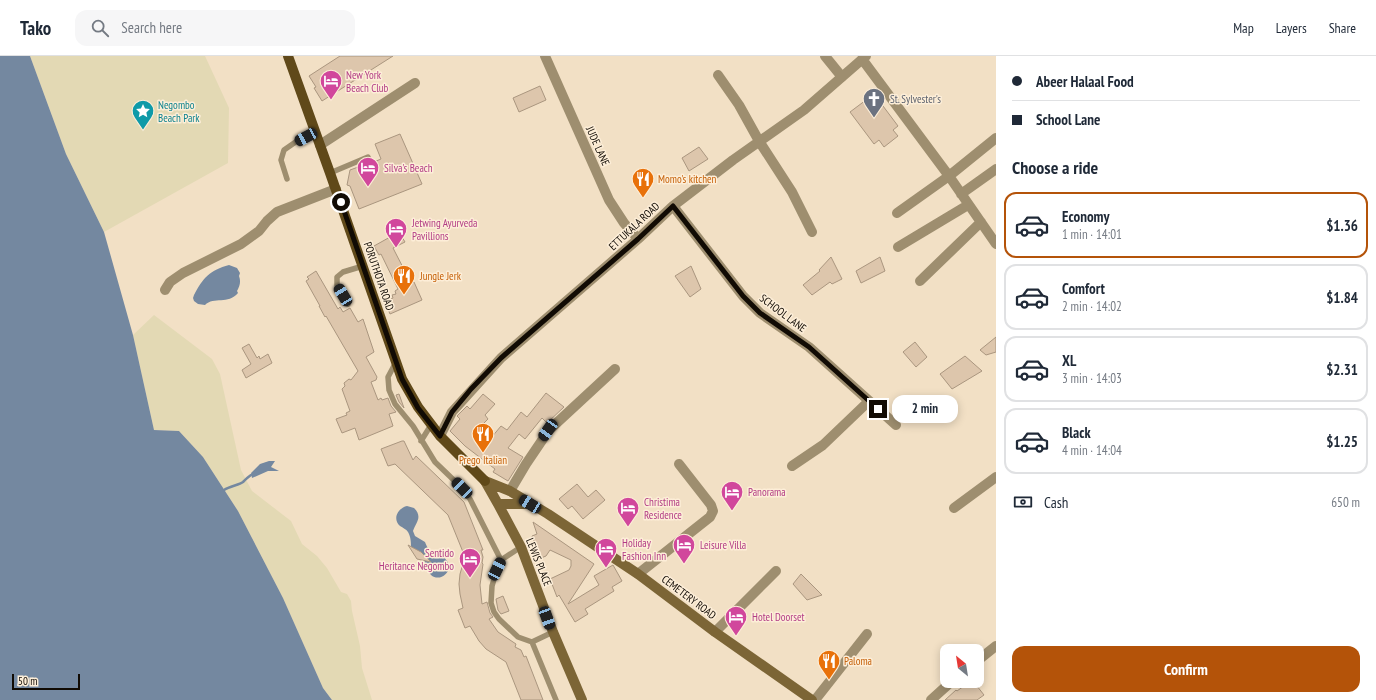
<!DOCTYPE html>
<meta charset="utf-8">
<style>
body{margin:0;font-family:"PT Sans Narrow",sans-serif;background:#f6f6f7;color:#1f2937;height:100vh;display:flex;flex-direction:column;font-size:15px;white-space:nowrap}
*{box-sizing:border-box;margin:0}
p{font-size:13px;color:#747a83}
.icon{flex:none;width:22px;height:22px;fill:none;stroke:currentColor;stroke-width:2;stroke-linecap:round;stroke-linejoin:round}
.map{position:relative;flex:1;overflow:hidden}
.details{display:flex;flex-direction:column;background:#fff;width:380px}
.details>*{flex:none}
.hud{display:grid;align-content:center;height:88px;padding:0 16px;background:#fff}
.needle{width:26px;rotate:330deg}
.tools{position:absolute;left:940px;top:588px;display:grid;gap:8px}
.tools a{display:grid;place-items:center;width:44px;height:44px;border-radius:8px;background:#fff;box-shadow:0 2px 10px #0003;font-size:20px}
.scale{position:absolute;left:12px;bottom:10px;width:68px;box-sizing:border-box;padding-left:4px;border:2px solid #110b04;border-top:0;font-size:11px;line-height:14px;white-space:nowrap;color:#110b04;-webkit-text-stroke:3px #fdeed8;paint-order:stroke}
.end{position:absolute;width:18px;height:18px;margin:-9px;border:5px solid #110b04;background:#fff;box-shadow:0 0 0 2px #fff}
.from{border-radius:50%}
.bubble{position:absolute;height:28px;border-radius:12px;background:#fff;box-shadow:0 2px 10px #0003;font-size:13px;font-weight:700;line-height:28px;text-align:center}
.car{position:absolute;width:12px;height:24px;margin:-12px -6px;border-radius:5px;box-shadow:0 0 3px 1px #0007;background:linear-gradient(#222 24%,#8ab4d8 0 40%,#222 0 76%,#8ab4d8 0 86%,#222 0)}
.hud b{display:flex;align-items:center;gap:14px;height:38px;font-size:15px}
.hud b+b{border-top:1px solid #e0e1e3}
.hud i{width:10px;height:10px;background:#1f2937}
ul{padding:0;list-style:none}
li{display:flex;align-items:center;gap:12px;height:66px;margin:0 8px 6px;padding:0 8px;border:2px solid #e0e1e3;border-radius:12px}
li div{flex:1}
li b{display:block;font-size:15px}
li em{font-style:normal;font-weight:700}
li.current{border-color:#b45309}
li>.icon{width:36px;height:36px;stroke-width:1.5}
h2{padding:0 16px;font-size:18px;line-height:48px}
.pay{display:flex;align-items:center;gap:10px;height:44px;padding:0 16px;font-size:15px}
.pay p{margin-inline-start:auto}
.cta{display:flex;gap:8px;margin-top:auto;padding:8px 16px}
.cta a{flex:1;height:46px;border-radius:12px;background:#b45309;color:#fff;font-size:16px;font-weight:700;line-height:46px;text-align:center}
header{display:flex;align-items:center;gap:24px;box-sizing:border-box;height:56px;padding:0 20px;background:#fff;border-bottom:1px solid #e0e1e3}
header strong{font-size:19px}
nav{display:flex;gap:22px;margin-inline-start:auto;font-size:14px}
.search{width:280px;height:36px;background:#f6f6f7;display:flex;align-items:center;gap:10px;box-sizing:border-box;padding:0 14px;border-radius:12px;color:#747a83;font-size:15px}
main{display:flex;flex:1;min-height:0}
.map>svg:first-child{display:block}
</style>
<header>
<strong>Tako</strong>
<div class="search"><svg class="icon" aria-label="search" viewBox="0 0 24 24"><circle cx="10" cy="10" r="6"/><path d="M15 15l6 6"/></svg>Search here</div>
<nav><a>Map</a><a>Layers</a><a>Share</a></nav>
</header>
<main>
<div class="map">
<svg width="996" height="644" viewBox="0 0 996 644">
<rect width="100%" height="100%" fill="#f2e0c5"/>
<path fill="#e3d9b4" d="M30,0H205L229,52L228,107L104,176L66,98Z
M154,259L212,303L220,318L241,414L252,435L291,465L302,488L317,500L327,512L341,536L347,538L351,545L352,555L360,590L362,612L372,644H332L323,632L283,542L238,455L203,401L179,375L154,374L133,279Z"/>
<path fill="#7488a0" d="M0,0H30L66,98L104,176L133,279L154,374L179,375L203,401L238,455L283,542L323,632L332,644H0Z
M229,209L237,212L240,217L239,220C241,225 240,230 237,235L238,237C228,249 214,240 205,249L198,248L194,245L193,242L194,239C203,222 210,214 229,209Z
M269,405H275L271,411L279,415H268L252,422L251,417L260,408Z
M407,450L414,452C423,461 416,466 413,475L415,480L425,486C427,491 430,498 436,500C441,501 444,500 447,505C454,515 440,527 431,519C427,514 426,507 423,502C421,498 415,495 411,492C411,487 411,481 408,476C406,473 403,472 400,470C392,463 398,452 407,450Z"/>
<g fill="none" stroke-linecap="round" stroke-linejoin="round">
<path stroke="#7488a0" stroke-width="2.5" d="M224,434C230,430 239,429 243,426C246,423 248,421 251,419"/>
</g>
<path fill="#ddc6ac" stroke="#aa967f" d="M340,0H393L322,45L314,32L316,31L309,20Z
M540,30L546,44L519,56L513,42Z
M874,38L898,70L893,74L898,80L884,91L879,84L874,88L850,56Z
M400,78L422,128L359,153L350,130L347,129L350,114L361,110L362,111L381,103L375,88Z
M699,91L708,103L689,115L682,102Z
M399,176L405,186L393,192L411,227L414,226L422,244L390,258L385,246L393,242L392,239L396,238L395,235L398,233L381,198L379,199L374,190Z
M831,201L842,223L832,228L830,226L812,239L803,229L820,215L819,214Z
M880,201L885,215L861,227L856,215Z
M691,210L701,233L690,241L675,220Z
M316,215L338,253L340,251L343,256L350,252L358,266L363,263L374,296L366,301L377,321L376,324L371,326L378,344L381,342L382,344L388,342L391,350L396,356L389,358L393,370L359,384L355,372L342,377L336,363L347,359L346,357L350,355L342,333L345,330L344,327L349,323L351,324L358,315L326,260L325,261L319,250H320L306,225L309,223L307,221Z
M996,281V296L986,299L980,294Z
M915,286L927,301L916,311L903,296Z
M249,288L257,302L259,300L260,303L268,298L272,307L246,322L242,314L251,308L242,292Z
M965,300L982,315L952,333L940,318Z
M546,337L564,351L547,367L542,362L525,383L519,378L508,392L523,401L508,425L493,416L495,413L465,390L450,375L460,363L457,360L467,350L470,353L483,338L495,348L485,359L488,363L479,372L491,382L501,370L507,374L521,356L527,361Z
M399,338L404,352L399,346L396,339Z
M402,385H404L413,404L416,400L464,446L483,494H481L483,501L482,507L483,508L480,529L482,548L487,546L490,557L493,561L489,563L498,576L516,588L515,591L521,594L524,601L526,600L543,644H521L506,606L486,593L479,585L470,570L465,572L458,554L463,552L460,538L459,528L460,518L465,501L448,459L395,408L388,410L381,393Z
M577,428L588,441L596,434L605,444L583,463L572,450L568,453L559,443Z
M533,466L594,508L568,548L599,529L594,520L613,509L622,525L612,531L614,535L585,553L588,558L575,566L559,539L557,541L550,523L569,514L571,510V504L550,494L546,500L541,502L532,480L537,478Z
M408,489L421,496L431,506L417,503Z
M801,518L822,539L807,544L793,528Z
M503,540L509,555L501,558L498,554L496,543Z
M971,625H973L984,639L977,644H945L956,634L957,635Z"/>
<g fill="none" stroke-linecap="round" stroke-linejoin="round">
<path stroke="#9e8e6f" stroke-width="5.5" d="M330,117L368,101
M287,123L281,104L284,94L297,85L315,76
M348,248L337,229V221L343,216L363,210
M396,306L388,321L389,334L395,348L413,370L435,406L462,432L470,443L501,504
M421,385L431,369
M521,491L501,504L497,513L492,530L491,547L494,556L499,563L518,581L532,586L553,576
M532,586L556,644"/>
<path stroke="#9e8e6f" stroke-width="10" d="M545,0L609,144L624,167L638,183
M825,0L842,21
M862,3L949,120L996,188
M718,19L739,49L759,85L792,136L812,176
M320,89L415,27
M961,138L996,113
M673,150L743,240L760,257L809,291L896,369
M897,157L949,120L996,82
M898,191L968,149
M920,225L981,166
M165,234L170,226L183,217L241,188L259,175L267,165L277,156L336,133
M440,380L452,356L501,302L638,183L673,150L733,104L804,54L866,0
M792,410L823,389L869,345
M510,435L526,408L549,374L615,313
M954,452L996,421
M638,518L710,461L713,455L711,449L679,408
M715,576L776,515
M977,605L996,590
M815,644L867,578
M931,644L952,625"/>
<path stroke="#7c6536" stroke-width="10" d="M485,425L510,435L548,458L638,518L715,576L812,644
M485,425L498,448L521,491L553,576L582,644
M498,448H530"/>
<path stroke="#604919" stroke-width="10" d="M288,0L330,117L402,323L418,351L440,380L485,425"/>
</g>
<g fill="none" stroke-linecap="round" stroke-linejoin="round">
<path stroke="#110b04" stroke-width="5" d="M341,146L402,323L418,352L440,380L452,356L471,333L501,302L638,183L673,150L743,240L760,257L809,291L878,353"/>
</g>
<defs>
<g id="hotel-pin" transform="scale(1.15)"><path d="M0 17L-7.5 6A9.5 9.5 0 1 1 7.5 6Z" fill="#d1479c" stroke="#fdeed8"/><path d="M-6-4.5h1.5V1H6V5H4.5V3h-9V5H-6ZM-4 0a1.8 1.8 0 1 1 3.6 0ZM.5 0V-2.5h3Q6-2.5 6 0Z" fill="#fff"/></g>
<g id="church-pin" transform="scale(1.15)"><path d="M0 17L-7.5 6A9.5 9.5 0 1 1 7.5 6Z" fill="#6b7280" stroke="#fdeed8"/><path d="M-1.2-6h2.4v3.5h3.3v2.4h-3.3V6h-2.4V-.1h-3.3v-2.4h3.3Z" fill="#fff"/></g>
<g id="sight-pin" transform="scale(1.15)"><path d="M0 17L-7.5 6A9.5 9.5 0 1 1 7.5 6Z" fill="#0f9aa8" stroke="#fdeed8"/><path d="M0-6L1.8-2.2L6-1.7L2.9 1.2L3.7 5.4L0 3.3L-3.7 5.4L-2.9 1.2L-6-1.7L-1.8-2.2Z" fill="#fff"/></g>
<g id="restaurant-pin" transform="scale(1.15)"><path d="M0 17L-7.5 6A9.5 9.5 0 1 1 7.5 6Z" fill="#e8710a" stroke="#fdeed8"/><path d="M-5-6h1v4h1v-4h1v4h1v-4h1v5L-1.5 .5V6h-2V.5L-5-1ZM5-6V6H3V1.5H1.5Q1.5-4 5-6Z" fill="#fff"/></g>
</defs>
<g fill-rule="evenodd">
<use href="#hotel-pin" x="331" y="25"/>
<use href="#church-pin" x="874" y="43"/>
<use href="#sight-pin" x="143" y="55"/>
<use href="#hotel-pin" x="368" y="112"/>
<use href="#restaurant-pin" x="643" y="123"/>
<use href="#hotel-pin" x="396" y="173"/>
<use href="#restaurant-pin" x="404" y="220"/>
<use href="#restaurant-pin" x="483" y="378"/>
<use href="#hotel-pin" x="732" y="436"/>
<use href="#hotel-pin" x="628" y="452"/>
<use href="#hotel-pin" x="684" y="489"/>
<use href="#hotel-pin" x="606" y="493"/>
<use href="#hotel-pin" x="470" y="503"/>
<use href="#hotel-pin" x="736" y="561"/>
<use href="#restaurant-pin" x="829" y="605"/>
</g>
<g text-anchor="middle" stroke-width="3" stroke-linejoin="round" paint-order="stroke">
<g font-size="11" fill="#b23c85" stroke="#fdeed8" text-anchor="start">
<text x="346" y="23">New York<tspan x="346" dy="13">Beach Club</tspan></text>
<text x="384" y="116">Silva's Beach</text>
<text x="412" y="171">Jetwing Ayurveda<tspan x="412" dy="13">Pavillions</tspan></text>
<text x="748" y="440">Panorama</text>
<text x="644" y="450">Christima<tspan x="644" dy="13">Residence</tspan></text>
<text x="622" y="491">Holiday<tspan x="622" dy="13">Fashion Inn</tspan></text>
<text x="700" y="493">Leisure Villa</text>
<text x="454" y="501" text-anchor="end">Sentido<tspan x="454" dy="13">Heritance Negombo</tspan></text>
<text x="752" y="565">Hotel Doorset</text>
</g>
<g font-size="11" fill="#5b616d" stroke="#fdeed8" text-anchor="start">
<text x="890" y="47">St. Sylvester's</text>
</g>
<g font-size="11" fill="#0d838f" stroke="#fdeed8" text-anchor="start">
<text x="158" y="53">Negombo<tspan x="158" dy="13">Beach Park</tspan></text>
</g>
<g font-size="11" fill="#110b04" stroke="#fdeed8">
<text transform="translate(598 90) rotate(66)" y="4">JUDE LANE</text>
<text transform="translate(634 170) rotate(-43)" y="4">ETTUKALA ROAD</text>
<text transform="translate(379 220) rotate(71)" y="4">PORUTHOTA ROAD</text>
<text transform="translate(783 257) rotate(37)" y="4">SCHOOL LANE</text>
<text transform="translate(539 506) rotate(68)" y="4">LEWIS PLACE</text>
<text transform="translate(689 541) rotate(37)" y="4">CEMETERY ROAD</text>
</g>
<g font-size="11" fill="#c56008" stroke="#fdeed8" text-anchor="start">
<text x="658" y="127">Momo's kitchen</text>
<text x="420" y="224">Jungle Jerk</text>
<text x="483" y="408" text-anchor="middle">Prego Italian</text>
<text x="844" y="609">Paloma</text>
</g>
</g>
</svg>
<div class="tools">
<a><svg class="needle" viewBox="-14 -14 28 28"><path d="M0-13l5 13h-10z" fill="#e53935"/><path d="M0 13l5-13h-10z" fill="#747a83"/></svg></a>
</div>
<div class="scale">50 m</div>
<i class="end from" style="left:341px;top:146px"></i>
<i class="end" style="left:878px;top:353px"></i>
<div class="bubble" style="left:892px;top:339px;width:66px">2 min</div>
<i class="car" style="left:306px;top:81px;rotate:242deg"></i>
<i class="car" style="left:343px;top:239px;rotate:329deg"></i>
<i class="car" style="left:548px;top:374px;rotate:215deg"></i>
<i class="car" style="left:462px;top:432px;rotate:315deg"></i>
<i class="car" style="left:530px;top:448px;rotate:302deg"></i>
<i class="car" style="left:497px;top:513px;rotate:26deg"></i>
<i class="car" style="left:547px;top:562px;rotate:160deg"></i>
</div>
<section class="details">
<div class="hud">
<b><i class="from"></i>Abeer Halaal Food</b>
<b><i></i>School Lane</b>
</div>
<h2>Choose a ride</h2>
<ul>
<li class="current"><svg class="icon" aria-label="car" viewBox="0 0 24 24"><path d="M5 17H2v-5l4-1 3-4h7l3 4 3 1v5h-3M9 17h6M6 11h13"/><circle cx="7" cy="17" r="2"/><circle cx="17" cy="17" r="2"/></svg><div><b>Economy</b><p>1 min · 14:01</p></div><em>$1.36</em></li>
<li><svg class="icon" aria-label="car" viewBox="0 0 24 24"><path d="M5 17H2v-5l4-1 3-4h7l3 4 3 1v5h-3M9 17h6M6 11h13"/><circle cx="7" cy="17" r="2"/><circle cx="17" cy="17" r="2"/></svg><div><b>Comfort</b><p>2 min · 14:02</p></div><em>$1.84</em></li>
<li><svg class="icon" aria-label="car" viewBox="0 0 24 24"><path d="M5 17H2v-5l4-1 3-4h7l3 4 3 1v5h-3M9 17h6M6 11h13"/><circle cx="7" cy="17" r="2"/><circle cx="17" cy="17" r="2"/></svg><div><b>XL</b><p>3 min · 14:03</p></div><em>$2.31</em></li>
<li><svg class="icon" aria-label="car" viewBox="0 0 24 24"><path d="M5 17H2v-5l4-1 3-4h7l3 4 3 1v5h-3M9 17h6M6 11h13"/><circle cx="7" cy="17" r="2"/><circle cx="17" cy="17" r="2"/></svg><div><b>Black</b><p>4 min · 14:04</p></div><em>$1.25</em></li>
</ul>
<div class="pay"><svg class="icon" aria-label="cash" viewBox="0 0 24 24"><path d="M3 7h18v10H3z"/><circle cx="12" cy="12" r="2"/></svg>Cash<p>650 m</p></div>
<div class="cta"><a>Confirm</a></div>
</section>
</main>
